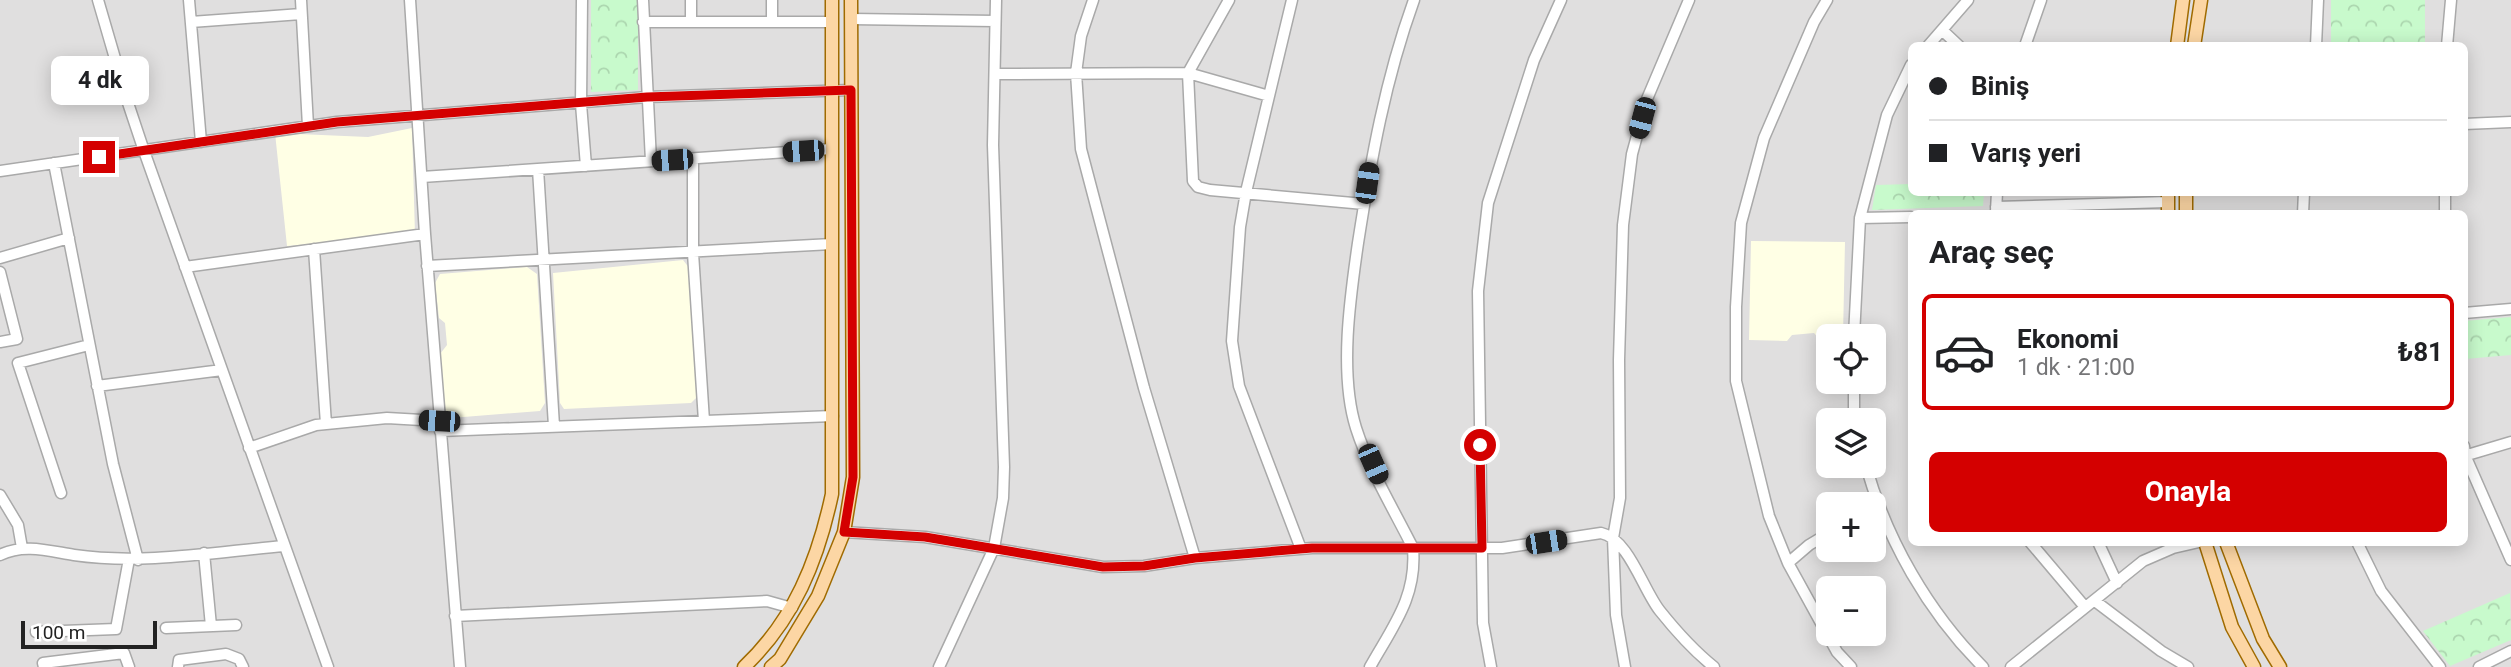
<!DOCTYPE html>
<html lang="tr">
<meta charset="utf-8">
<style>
body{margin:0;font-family:Roboto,sans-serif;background:#f6f6f6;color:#202124;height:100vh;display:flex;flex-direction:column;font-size:26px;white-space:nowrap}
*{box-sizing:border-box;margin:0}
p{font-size:23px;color:#757577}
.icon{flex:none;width:38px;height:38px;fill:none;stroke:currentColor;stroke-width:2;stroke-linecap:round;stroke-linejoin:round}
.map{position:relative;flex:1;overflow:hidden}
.sheet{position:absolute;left:1908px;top:210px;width:560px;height:336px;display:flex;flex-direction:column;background:#fff;border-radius:10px;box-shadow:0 4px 18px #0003}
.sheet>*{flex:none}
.guide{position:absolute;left:1908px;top:42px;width:560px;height:154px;border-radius:10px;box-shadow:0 4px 18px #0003;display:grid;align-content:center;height:154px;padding:0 21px;background:#fff}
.tools{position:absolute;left:1816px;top:324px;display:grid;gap:14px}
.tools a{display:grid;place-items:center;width:70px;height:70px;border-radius:10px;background:#fff;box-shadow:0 4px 18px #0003;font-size:35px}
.scale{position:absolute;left:21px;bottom:18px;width:136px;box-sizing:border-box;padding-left:7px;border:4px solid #222;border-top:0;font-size:19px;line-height:24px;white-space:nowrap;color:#222;-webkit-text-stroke:5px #fff;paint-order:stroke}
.end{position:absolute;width:32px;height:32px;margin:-16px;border:9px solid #d40000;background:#fff;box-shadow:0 0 0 4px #fff}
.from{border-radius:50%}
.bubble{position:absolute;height:49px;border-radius:10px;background:#fff;box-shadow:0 4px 18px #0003;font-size:23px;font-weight:700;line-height:49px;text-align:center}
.car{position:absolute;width:21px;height:42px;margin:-21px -10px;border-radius:9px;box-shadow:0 0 5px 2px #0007;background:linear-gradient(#222 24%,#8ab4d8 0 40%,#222 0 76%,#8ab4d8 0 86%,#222 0)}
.guide b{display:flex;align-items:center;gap:24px;height:66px;font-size:26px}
.guide b+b{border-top:2px solid #e0e0e0}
.guide i{width:18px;height:18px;background:#202124}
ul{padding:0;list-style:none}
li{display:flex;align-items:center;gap:21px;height:116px;margin:0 14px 10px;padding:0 7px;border:4px solid transparent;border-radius:10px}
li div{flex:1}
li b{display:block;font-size:26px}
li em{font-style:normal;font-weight:700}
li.current{border-color:#d40000}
li>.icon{width:63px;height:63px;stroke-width:1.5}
h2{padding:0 21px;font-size:32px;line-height:84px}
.primary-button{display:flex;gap:14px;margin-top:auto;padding:14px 21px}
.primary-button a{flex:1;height:80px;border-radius:10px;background:#d40000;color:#fff;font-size:28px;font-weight:700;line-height:80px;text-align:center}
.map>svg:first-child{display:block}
</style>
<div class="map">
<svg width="2511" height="667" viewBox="0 0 2511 667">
<defs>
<pattern id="park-crowns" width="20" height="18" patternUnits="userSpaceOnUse" patternTransform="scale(1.75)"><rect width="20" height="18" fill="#c8facc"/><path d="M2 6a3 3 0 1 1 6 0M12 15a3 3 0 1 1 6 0" fill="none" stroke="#acd6af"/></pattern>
</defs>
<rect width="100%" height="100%" fill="#f2efe9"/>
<path fill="#e0dfdf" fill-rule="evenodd" d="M0,0H2511V667H0ZM1911,46H2464V192H1911ZM1911,214H2464V542H1911ZM1829,336H1874V382H1829ZM1829,420H1874V466H1829ZM1829,504H1874V550H1829ZM1829,588H1874V634H1829Z"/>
<path fill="#ffffe5" d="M412,128L415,235L287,246L275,133L368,137Z
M1751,241L1845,242L1843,336H1829V340H1820L1814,333L1792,335L1787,341L1749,340Z
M683,260L690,269L698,396L691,403L564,409L560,403L553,273Z
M527,267L537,274L545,403L540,411L451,418L444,413L440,354L447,345L445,323L439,318L435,283L440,274Z"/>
<path fill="url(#park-crowns)" d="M591,0H638V90L591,92Z
M2331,0H2425V45H2331Z
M1911,184V192L1984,193L1983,206L1872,210L1876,185Z
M2511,317V355L2465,359L2464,321Z
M2510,593L2511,640L2450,666L2423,631Z"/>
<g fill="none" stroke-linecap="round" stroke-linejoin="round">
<g stroke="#a9a9a9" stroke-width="13">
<path id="minor" d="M98,0L128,103L144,151L328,667
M189,0L201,142
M301,0L308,126
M410,0L425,234L460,667
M582,0L581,104L586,166
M643,0L651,161
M1093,0L1081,36L1076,73L1081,149L1144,388L1195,558
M1229,0L1188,73L1193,181L1198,187L1210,190L1364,204
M1292,0L1246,192L1240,227L1232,341L1239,386L1301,549
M1827,0L1814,22L1764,138L1741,223L1736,307V381L1769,516L1788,563L1837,652L1851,667
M851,19L995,21
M772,21V0
M191,22L301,14
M643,22H831
M691,22V0
M1942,30L1959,46
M1928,46L1968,0
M2025,46L2041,0
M2316,46L2318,0
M2447,46L2451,0
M995,74L1188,73L1269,96
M2464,124L2511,122
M693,159V253L704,421
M54,163L113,464L138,560
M538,169L554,426
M0,171L337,122L647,97L851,90
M422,177L831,149
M2445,192V214
M1996,207L2168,202
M1996,211L1997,192
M2303,214L2304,192
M1860,218L1911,217
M314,249L326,424
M0,258L69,238
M427,266L832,244
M185,267L425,234
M0,272L17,339L0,342
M2464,313L2511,309
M1854,336L1860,218L1887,115L1911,65
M97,386L222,370
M1854,420V382
M440,431L833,416
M2464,446L2465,455L2511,560
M249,448L316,425L387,418L439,421
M2464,456L2511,442
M1866,466C1887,540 1928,612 1983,667
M61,493L18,363L89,345
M0,495L18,525L22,548
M844,532L925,537L1103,567L1144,566L1195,558L1312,548H1502L1601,533C1629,539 1643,590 1660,611C1676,631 1694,651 1714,667
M2030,542L2085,607
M2098,542L2117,583
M2357,542L2381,591L2440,667
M204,553L211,626
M0,555C24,543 49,551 74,555C143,565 215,552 284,546
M1788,563L1809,545L1829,533
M2095,601L2161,651L2188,667
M455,616L767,601L792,608
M166,628L236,625
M36,632L116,629L129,559
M44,667L43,663L124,653L129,667
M178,667L179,660L226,654L239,659L243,667
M939,667L994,548L1003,498L1004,467L993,145L996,0
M1370,667C1393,626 1417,597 1413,548C1394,510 1369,469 1356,428C1339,374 1350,298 1358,243C1371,160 1385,80 1414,0
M1491,667L1483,623L1478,291L1488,203L1534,60L1561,0
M1625,667L1616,615L1613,538L1620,498L1619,360L1623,225L1632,154L1647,99L1689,0
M2011,667L2143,561L2173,548L2199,542
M2479,667L2511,651"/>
</g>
<g stroke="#a06b00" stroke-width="15">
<path id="major" d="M2177,46L2183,0
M2194,46L2201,0
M2168,214V192
M2186,214V192
M2205,542L2232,627L2254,667
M2226,542L2263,639L2280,667
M744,667C794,620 818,560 832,494V0
M771,667L780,659L818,596L844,532L853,477L851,0"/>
</g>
<use href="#minor" stroke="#fff" stroke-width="10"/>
<use href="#major" stroke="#fcd6a4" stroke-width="12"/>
</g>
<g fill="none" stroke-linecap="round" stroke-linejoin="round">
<path stroke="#d40000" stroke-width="9" d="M99,157L337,122L647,97L851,90L853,477L844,532L925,537L1103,567L1144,566L1195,558L1312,548H1482L1480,445"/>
</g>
</svg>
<div class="tools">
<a><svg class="icon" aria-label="locate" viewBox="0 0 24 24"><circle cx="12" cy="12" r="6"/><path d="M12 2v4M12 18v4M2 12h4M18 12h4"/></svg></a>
<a><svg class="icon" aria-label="layers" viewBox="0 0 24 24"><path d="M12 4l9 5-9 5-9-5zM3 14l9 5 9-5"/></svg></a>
<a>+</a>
<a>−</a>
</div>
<div class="scale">100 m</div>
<i class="end from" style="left:1480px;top:445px"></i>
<i class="end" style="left:99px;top:157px"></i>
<div class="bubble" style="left:51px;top:56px;width:98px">4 dk</div>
<i class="car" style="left:1642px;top:118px;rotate:195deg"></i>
<i class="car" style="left:803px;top:151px;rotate:266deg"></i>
<i class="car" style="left:672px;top:160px;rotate:266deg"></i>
<i class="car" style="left:1367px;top:183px;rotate:8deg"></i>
<i class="car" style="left:439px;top:421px;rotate:273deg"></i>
<i class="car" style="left:1373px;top:464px;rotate:156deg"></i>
<i class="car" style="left:1546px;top:542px;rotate:81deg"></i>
<div class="guide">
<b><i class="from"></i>Biniş</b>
<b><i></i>Varış yeri</b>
</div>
<section class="sheet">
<h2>Araç seç</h2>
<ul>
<li class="current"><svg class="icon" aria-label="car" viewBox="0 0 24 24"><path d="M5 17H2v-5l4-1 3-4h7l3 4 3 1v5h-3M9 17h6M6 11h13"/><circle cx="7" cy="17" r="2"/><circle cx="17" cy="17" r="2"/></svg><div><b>Ekonomi</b><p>1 dk · 21:00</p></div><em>₺81</em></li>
</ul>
<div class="primary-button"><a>Onayla</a></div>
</section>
</div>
